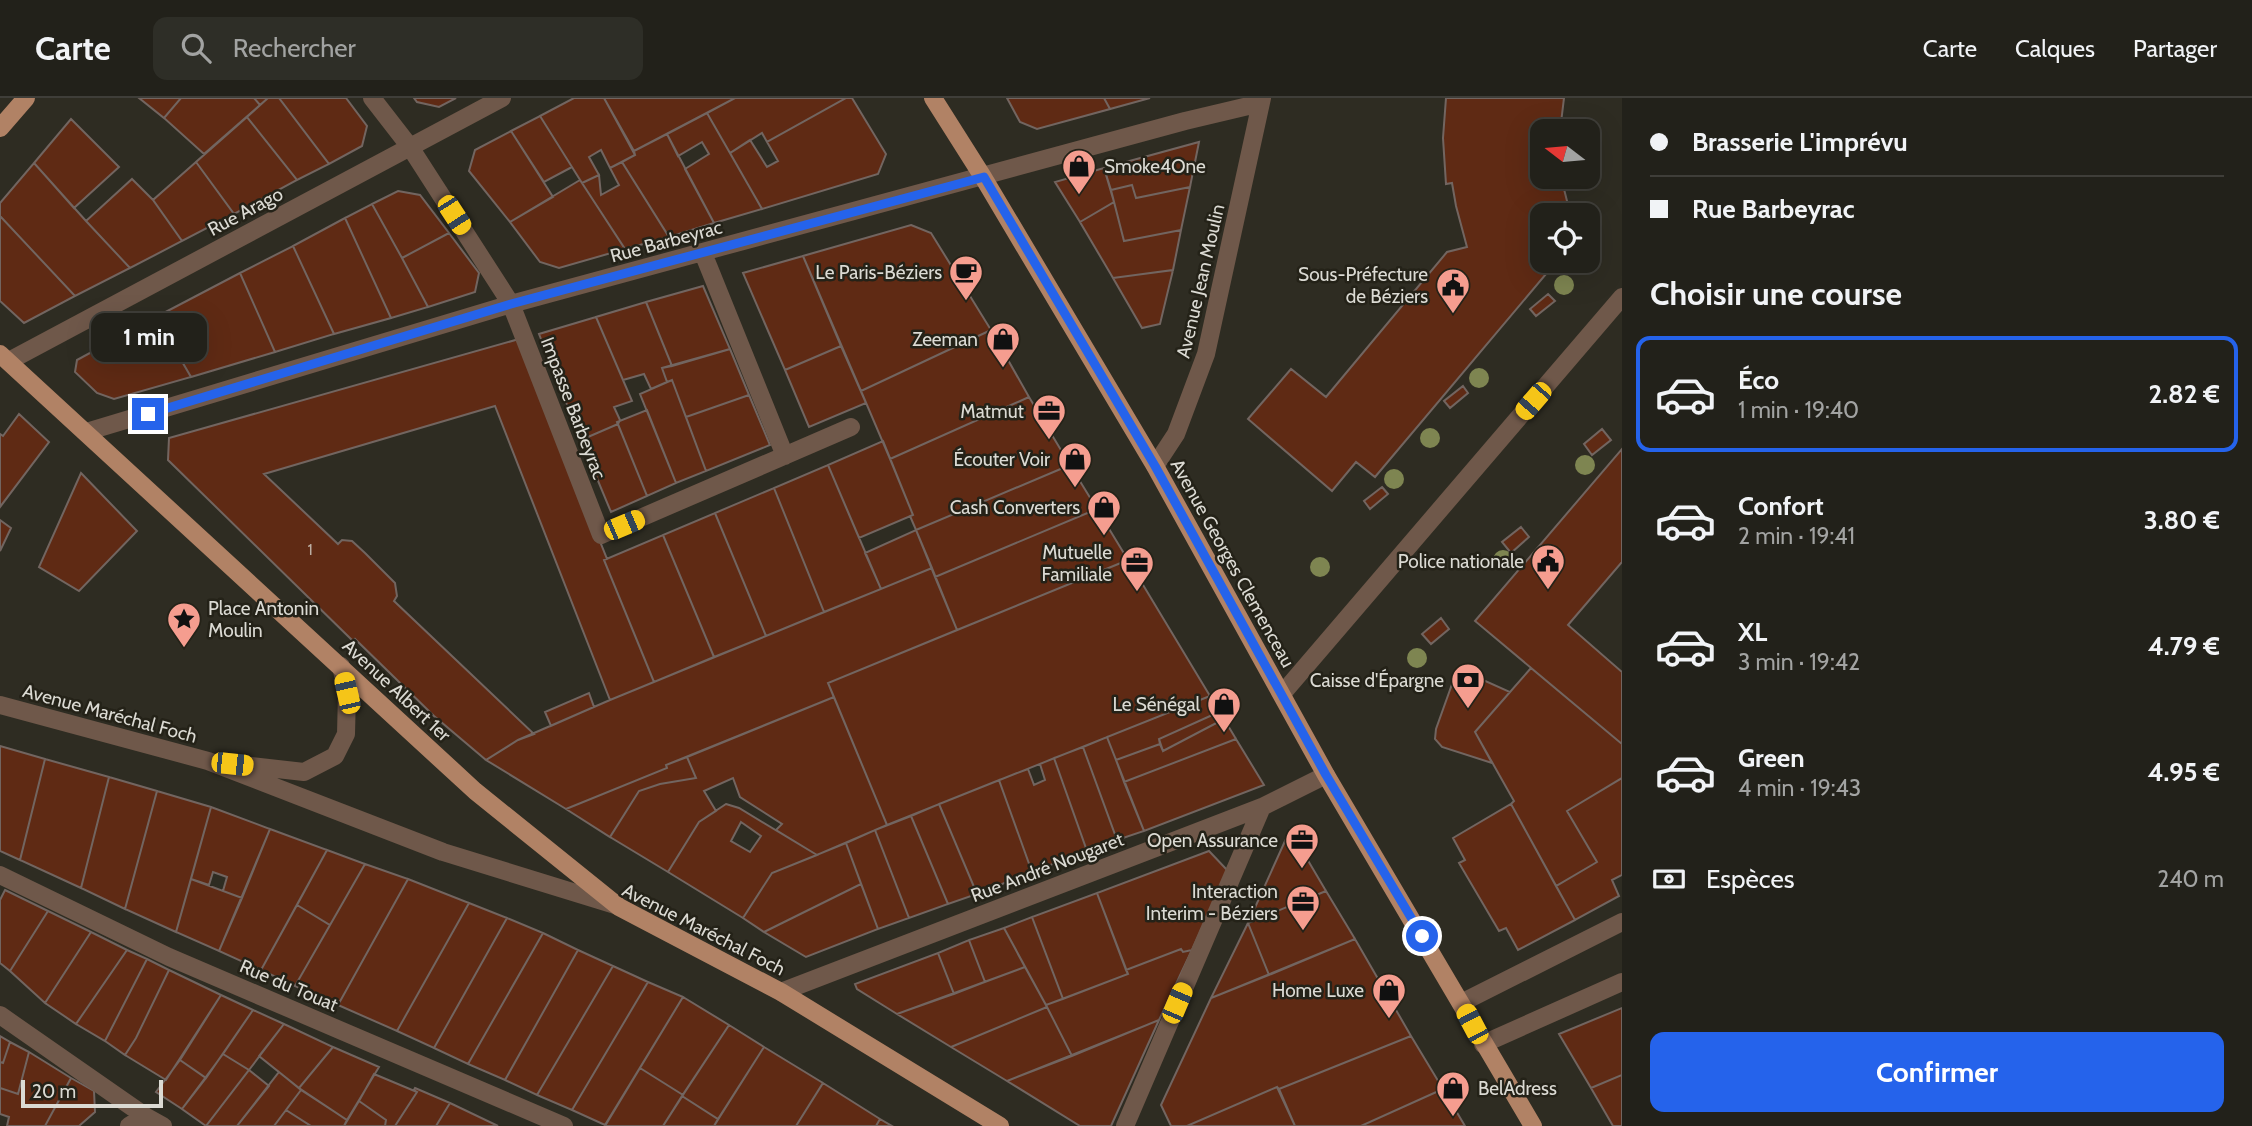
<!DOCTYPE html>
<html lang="fr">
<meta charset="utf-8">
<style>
body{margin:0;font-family:Cabin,sans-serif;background:#2e2e27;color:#f1f3f6;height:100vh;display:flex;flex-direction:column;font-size:26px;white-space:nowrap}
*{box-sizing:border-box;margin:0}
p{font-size:23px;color:#a2a3a2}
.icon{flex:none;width:38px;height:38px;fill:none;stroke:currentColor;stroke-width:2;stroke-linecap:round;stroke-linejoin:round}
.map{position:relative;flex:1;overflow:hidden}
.sheet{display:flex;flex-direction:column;background:#22211a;width:630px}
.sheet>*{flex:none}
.guide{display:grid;align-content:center;height:154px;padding:0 28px;background:#22211a}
.needle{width:46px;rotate:286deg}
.controls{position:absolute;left:1530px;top:21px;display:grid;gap:14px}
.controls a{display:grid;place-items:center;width:70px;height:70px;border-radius:14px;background:#22211a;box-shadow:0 7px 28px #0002,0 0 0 2px #3f3e39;font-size:35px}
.scale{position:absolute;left:21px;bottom:18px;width:142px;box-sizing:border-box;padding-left:7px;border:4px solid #dbdad3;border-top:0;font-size:19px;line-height:24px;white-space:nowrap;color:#dbdad3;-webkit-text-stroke:5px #242218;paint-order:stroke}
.end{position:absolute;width:32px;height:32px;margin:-16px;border:9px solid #2563eb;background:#fff;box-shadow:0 0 0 4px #fff}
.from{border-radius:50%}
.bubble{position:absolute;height:49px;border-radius:14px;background:#22211a;box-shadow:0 7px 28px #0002,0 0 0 2px #3f3e39;font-size:23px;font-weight:700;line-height:49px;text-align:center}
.car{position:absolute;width:21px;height:42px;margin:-21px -10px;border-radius:9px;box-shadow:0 0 5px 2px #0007;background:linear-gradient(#f5c518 24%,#345 0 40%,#f5c518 0 76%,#345 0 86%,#f5c518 0)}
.guide b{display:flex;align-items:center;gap:24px;height:66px;font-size:26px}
.guide b+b{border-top:2px solid #3f3e39}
.guide i{width:18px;height:18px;background:#f1f3f6}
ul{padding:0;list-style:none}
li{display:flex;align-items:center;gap:21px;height:116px;margin:0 14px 10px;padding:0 14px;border:4px solid transparent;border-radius:14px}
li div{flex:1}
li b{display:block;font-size:26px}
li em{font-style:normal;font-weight:700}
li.on{border-color:#2563eb}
li>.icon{width:63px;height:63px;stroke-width:1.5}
h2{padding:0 28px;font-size:32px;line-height:84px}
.pay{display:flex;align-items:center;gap:18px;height:77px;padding:0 28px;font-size:26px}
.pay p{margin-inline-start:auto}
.cta{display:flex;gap:14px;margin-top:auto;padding:14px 28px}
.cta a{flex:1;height:80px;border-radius:14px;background:#2563eb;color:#fff;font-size:28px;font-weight:700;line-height:80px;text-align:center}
header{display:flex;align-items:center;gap:42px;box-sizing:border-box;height:98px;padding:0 35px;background:#22211a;border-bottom:2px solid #3f3e39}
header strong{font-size:33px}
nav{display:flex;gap:38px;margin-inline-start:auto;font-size:24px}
.search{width:490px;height:63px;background:#2e2e27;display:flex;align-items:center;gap:18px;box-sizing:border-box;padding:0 24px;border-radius:14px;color:#a2a3a2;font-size:26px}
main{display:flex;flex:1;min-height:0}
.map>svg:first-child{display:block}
</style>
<header>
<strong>Carte</strong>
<div class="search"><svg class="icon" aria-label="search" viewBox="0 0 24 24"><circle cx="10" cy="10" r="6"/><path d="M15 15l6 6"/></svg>Rechercher</div>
<nav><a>Carte</a><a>Calques</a><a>Partager</a></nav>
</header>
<main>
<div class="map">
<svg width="1622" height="1028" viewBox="0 0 1622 1028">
<rect width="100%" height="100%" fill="#2e2c22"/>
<path fill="#5f2a14" stroke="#726560" stroke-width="2" fill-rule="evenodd" d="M139,0H181L164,20Z
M181,0H254L260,7L204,56L164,20Z
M254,0H268L260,7Z
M268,0H279L329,66L297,82L247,19Z
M279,0H346L367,28L362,48L329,66Z
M414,0H456L439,9L417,4Z
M574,0H604L635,57L610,70L601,52L589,59L599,77L582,85L540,18Z
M604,0H735L634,53Z
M735,0H846L767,44L762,35L730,55L707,15Z
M846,0H852L886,56L878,76L762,111L730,55L750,42L767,69L778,63L767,44Z
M1007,0H1104L1110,11L1037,31L1020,24Z
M1104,0H1150L1110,11Z
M1446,0H1564L1560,33H1542V79H1561L1568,107L1560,117H1542V163H1557L1375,379L1356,364L1332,393L1248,321L1291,271L1326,299L1447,154L1467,149L1456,108L1452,85L1446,86L1443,40Z
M707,15L762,111L714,125L685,71L709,56L702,44L678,58L667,36Z
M540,18L572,69L544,84L511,33Z
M247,19L297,82L234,116L196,64Z
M71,21L119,69L74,110L34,65Z
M511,33L553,99L510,124L469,73L475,52Z
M667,36L714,125L669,139L622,64L635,57L634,53Z
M1199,44L1190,89L1136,100L1132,87L1111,92L1104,70Z
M196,64L234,116L182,143L153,102Z
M622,64L669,139L625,151L582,85L599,77L601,97L619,87L610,70Z
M34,65L86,123L130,170L75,198L0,118V105Z
M1104,70L1114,104L1080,124L1055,84Z
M132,81L153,102L182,143L130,170L86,123Z
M580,82L625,151L559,170L540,164L510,124Z
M1132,87L1136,100L1190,89L1181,132L1124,143L1111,92Z
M398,93L420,97L449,135L402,160L372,106Z
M1114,104L1124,143L1181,132L1173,172L1113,180L1080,124Z
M372,106L402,160L428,209L391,220L345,120Z
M0,118L75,198L24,225L0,203Z
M345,120L391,220L334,236L293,148Z
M911,127L931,135L991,232L861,293L803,158Z
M449,135L479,175L475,194L428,209L402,160Z
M293,148L334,236L275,254L240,175Z
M803,158L841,248L785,272L743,175Z
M1173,172L1160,226L1142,230L1113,180Z
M240,175L275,254L191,279L156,219Z
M703,188L730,251L672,268L646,204Z
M1548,196L1555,203L1536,218L1530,211Z
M646,204L672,268L662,270L667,284L651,291L644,276L623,282L596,219Z
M156,219L191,279L114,301L97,295L75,274L77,262Z
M596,219L632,303L614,309L620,322L618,326L581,342L539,236Z
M991,232L1029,299L890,361L861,293Z
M519,241L607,461L604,462L654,584L610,602L495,308L264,376L338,446L342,442L352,443L365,455L395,485L397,498L394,503L534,636L518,642L486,662L434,618L355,541L353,543L168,362L169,340Z
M841,248L866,305L809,329L785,272Z
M730,251L749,297L686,319L672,282L667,284L662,270Z
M672,282L706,373L676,385L640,296Z
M1463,288L1468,295L1450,310L1444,303Z
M749,297L770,347L706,373L686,319Z
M1029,299L1070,367L916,432L910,418L913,417L890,361Z
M647,312L676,385L647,398L617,324Z
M19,316L49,344L0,409V336L3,338Z
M618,326L647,398L611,414L581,342Z
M1602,331L1611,342L1592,357L1584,346Z
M883,343L913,417L859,440L828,367Z
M1622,351V464L1568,527L1622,574V646L1475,523Z
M828,367L881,491L824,514L774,390Z
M1070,367L1097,411L935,479L916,432Z
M81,375L137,433L79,493L39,469Z
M1382,389L1388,396L1370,411L1364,403Z
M774,390L824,514L766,538L715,415Z
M1097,411L1128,462L957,532L935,479Z
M715,415L766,538L714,559L663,437Z
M0,422L11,430L0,453Z
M1521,429L1529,439L1511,455L1502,444Z
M916,432L932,470L881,491L865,455Z
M663,437L714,559L654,584L604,462Z
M1128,462L1210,598L887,727L828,585Z
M932,470L957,532L828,585L834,599L666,667L667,670L566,711L486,662L518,642L610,602Z
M1441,520L1449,531L1431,546L1422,536Z
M1531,570L1622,646V680L1567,713L1597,764L1556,788L1511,706L1514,703L1475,634Z
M1463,573L1510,594L1475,634L1492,665L1442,649L1435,641L1436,631L1456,575Z
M589,595L594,609L551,628L545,614Z
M1210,598L1219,614L1159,641L1160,646L1116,662L1107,639Z
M834,599L887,727L817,757L776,732L782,726L740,699L733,680L704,693L716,713L699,724L668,774L610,739L639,693L660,686L696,680L687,659Z
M1219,614L1224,621L1163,653L1159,641Z
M1224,621L1236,641L1124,684L1116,662L1160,646L1163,653Z
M1107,639L1144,733L1117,742L1083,649Z
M1236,641L1264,687L1144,733L1124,684Z
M0,648L45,661L20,762L0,753Z
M1083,649L1117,742L1087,753L1054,660Z
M687,659L696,680L660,686L639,693L610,739L566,711L667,670L666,667Z
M1054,660L1087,753L1032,774L999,682L1028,671L1034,687L1045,682L1040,666Z
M45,661L109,679L81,790L20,762Z
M109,679L157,693L125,811L81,790Z
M1622,680V777L1612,782L1619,798L1575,822L1556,788L1597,764L1567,713Z
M999,682L1032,774L977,796L939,706Z
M157,693L211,709L176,834L125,811Z
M726,706L739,710L817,757L772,775L743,820L668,774L699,724ZM741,724L761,738L750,754L731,743Z
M939,706L977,796L948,806L911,718Z
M1511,706L1575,822L1518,852L1506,830L1499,833L1459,765L1465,762L1453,740Z
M211,709L270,731L242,800L223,793L227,779L213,774L209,787L191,781Z
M911,718L948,806L909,820L875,732Z
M270,731L327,752L261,872L219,853Z
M875,732L909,820L878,831L846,745Z
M1290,732L1326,793L1248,825Z
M846,745L861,786L764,834L743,820L772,775Z
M327,752L365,766L330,827L297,807Z
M1209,753L1228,773L1192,852L1183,854L1181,851L1126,872L1097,795Z
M365,766L408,781L338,907L295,888Z
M191,781L242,800L219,853L176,834Z
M408,781L469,805L397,933L338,907Z
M861,786L878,831L806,859L764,834Z
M5,792L48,813L10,873L0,865V802Z
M1326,793L1355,841L1269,877L1248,825Z
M1097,795L1128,876L1063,901L1032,819Z
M469,805L507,820L434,950L397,933Z
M297,807L330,827L295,888L261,872Z
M48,813L91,834L45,905L10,873Z
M1032,819L1063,901L1046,907L1004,830Z
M507,820L543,835L468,966L434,950Z
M1248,825L1269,877L1211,900Z
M1004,830L1025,869L985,884L969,842Z
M91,834L127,852L76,926L45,905Z
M543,835L578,852L505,982L468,966Z
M1355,841L1411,938L1279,991L1277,989L1187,1028H1171L1161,1007L1211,900Z
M969,842L985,884L954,896L938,855Z
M1181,851L1183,854L1192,852L1159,922L1072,958L1046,907L1128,876L1126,872Z
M127,852L147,861L105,943L76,926Z
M578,852L613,868L537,997L505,982Z
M938,855L954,896L897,916L857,891L855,886Z
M147,861L169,872L136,940L125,957L105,943Z
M613,868L648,884L572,1012L537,997Z
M1025,869L1047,909L951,949L897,916Z
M169,872L221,897L166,982L125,957L136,940Z
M648,884L683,899L605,1027L572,1012Z
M221,897L253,912L206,980L180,962Z
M683,899L729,927L683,997L640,970Z
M1047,909L1072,958L1007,983L951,949Z
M1622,910V977L1591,990L1559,936Z
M253,912L284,926L249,972L223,956Z
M1159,922L1111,1028H1080L1007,983Z
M284,926L333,949L299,990L259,958Z
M729,927L764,949L718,1021L682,998Z
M0,938L10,944L3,965L0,964Z
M1411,938L1443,991L1361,1028H1295L1279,991Z
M10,944L29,954L18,996L0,990V964L3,965Z
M333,949L379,969L347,1022L299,990Z
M764,949L823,985L796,1028H714Z
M29,954L71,980L45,1028H7L9,1019L0,1016V990L18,996Z
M223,956L249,972L206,1028L182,1011Z
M180,962L206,980L182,1011L156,994Z
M640,970L683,997L663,1028H605Z
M249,972L269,988L237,1028H206Z
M279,974L301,992L274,1028H237Z
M374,976L417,994L395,1028H385L386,1022L359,1003Z
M1622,977V1028H1613L1591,990Z
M71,980L94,993L95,1014L79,1028H45Z
M823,985L880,1021L876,1028H796Z
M1277,989L1295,1028H1187Z
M415,990L450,1005L436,1028H395L417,994L414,992Z
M1443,991L1465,1028H1361Z
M301,992L347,1022L344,1028H311L286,1012Z
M682,998L718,1021L714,1028H663Z
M359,1003L386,1022L385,1028H344Z
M450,1005L498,1028H436Z
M286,1012L311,1028H274Z
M880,1021L892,1028H876Z"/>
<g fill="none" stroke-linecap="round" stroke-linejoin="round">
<path stroke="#6f584a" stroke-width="18" d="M372,0L410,49L511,206L601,437L851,329
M703,155L785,358
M9,263L502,0
M86,334L511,206L1185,23L1261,5L1258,0
M1155,368L1176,336L1206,256L1262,0
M1282,596L1622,199
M0,607L208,663L443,754L618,808
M233,666L304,674L335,658L346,636L347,595L341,568
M0,777L169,859L564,1028
M781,894L1262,709L1326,677
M1461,905L1622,824
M0,917L145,1018L163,1028
M1483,946L1622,884
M129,1028L145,1018
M1125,1028L1262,709"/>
<path stroke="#b18265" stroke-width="18" d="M933,0L983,79L1155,368L1326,677L1533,1028
M0,30L26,0
M0,256L475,693L619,809L781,894L1000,1028"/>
</g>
<g fill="#7e8551">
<circle cx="1564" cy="187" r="10"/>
<circle cx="1479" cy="280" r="10"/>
<circle cx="1430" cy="340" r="10"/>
<circle cx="1585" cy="367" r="10"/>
<circle cx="1394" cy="381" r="10"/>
<circle cx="1503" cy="462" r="10"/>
<circle cx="1320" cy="469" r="10"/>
<circle cx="1417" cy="560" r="10"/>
</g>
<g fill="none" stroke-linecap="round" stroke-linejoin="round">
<path stroke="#2563eb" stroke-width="9" d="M148,316L511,206L984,79L1155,368L1326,677L1422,838"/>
</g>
<defs>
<g id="shop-pin" transform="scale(1.75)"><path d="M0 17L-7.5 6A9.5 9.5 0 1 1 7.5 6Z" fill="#f59d8f" stroke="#242218"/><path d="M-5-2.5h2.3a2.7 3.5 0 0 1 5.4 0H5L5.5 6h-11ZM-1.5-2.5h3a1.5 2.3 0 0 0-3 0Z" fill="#111"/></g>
<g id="cafe-pin" transform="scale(1.75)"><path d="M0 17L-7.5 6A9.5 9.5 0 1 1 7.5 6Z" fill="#f59d8f" stroke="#242218"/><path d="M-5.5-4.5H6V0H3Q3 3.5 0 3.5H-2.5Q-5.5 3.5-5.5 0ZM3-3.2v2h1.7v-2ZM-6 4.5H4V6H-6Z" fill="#111"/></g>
<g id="civic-pin" transform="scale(1.75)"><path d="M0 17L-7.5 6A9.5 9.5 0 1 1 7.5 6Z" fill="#f59d8f" stroke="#242218"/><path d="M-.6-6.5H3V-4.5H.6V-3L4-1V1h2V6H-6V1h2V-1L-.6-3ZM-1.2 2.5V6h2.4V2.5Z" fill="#111"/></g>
<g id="office-pin" transform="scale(1.75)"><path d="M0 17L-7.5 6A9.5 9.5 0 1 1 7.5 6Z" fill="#f59d8f" stroke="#242218"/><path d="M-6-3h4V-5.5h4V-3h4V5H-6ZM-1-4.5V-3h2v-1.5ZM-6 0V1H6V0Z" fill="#111"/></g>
<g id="sight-pin" transform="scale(1.75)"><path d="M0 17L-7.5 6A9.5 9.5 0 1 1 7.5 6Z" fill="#f59d8f" stroke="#242218"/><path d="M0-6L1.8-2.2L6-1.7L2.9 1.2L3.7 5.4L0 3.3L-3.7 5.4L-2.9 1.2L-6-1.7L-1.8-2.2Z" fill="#111"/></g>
<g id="bank-pin" transform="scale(1.75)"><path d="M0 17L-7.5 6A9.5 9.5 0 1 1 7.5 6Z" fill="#f59d8f" stroke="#242218"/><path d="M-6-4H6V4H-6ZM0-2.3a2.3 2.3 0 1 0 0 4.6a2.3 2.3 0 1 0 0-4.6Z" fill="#111"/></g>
</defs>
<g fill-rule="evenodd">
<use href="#shop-pin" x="1079" y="68"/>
<use href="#cafe-pin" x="966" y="174"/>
<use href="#civic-pin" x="1453" y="187"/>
<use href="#shop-pin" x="1003" y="241"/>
<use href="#office-pin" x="1049" y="313"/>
<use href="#shop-pin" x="1075" y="361"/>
<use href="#shop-pin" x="1104" y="409"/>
<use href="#civic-pin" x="1548" y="463"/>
<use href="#office-pin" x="1137" y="465"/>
<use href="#sight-pin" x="184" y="521"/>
<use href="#bank-pin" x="1468" y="582"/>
<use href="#shop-pin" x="1224" y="606"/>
<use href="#office-pin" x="1302" y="742"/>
<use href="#office-pin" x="1303" y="804"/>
<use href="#shop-pin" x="1389" y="892"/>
<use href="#shop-pin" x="1453" y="990"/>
</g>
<g text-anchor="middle" stroke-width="5" stroke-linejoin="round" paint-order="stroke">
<g font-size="16" fill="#bcaea3">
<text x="310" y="457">1</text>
</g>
<g font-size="19" fill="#dbdad3" stroke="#242218" text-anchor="end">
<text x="1104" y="75" text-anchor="start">Smoke4One</text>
<text x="942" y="181">Le Paris-Béziers</text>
<text x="1428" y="183">Sous-Préfecture<tspan x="1428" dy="22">de Béziers</tspan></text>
<text x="978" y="248">Zeeman</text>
<text x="1024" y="320">Matmut</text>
<text x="1050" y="368">Écouter Voir</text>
<text x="1080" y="416">Cash Converters</text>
<text x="1112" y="461">Mutuelle<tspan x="1112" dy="22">Familiale</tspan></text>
<text x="1524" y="470">Police nationale</text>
<text x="208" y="517" text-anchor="start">Place Antonin<tspan x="208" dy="22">Moulin</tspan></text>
<text x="1444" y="589">Caisse d'Épargne</text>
<text x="1200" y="613">Le Sénégal</text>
<text x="1278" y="749">Open Assurance</text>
<text x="1278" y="800">Interaction<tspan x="1278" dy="22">Interim - Béziers</tspan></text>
<text x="1364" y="899">Home Luxe</text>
<text x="1478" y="997" text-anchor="start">BelAdress</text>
</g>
<g font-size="19" fill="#dbdad3" stroke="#242218">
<text transform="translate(245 113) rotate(-28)" y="7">Rue Arago</text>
<text transform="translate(666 143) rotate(-15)" y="7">Rue Barbeyrac</text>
<text transform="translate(1200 183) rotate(-77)" y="7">Avenue Jean Moulin</text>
<text transform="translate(574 310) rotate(69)" y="7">Impasse Barbeyrac</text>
<text transform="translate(1233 465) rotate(61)" y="7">Avenue Georges Clemenceau</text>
<text transform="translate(397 592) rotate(43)" y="7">Avenue Albert 1er</text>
<text transform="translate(110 615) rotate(15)" y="7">Avenue Maréchal Foch</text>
<text transform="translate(1047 769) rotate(-21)" y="7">Rue André Nougaret</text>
<text transform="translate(704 831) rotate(27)" y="7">Avenue Maréchal Foch</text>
<text transform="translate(289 887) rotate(23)" y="7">Rue du Touat</text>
</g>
</g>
</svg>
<div class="controls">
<a><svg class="needle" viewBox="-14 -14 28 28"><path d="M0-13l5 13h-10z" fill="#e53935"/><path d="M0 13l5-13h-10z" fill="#a2a3a2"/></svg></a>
<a><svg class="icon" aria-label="locate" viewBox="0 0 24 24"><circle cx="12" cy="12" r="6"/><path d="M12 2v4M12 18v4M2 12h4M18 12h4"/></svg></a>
</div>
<div class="scale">20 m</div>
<i class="end from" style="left:1422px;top:838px"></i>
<i class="end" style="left:148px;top:316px"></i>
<div class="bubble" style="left:91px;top:215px;width:116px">1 min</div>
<i class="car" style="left:454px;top:117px;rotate:147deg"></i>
<i class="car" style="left:1533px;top:303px;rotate:221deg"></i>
<i class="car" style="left:624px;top:427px;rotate:67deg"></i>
<i class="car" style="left:347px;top:595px;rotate:347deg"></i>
<i class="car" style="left:232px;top:666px;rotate:96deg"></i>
<i class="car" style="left:1177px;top:905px;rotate:23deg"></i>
<i class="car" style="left:1472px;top:926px;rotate:332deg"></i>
</div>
<section class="sheet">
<div class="guide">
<b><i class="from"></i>Brasserie L'imprévu</b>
<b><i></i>Rue Barbeyrac</b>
</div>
<h2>Choisir une course</h2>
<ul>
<li class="on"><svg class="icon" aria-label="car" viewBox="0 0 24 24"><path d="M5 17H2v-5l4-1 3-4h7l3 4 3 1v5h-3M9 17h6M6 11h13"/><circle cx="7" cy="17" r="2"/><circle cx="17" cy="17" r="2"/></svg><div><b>Éco</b><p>1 min · 19:40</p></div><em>2.82 €</em></li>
<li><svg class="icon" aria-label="car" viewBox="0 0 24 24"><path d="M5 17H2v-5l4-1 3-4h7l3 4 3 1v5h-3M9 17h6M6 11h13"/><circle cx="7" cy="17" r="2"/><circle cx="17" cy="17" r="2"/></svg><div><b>Confort</b><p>2 min · 19:41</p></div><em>3.80 €</em></li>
<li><svg class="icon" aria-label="car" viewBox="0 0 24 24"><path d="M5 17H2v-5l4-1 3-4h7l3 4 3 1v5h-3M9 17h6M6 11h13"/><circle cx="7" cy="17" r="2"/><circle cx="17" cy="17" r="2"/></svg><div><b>XL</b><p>3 min · 19:42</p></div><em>4.79 €</em></li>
<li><svg class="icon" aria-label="car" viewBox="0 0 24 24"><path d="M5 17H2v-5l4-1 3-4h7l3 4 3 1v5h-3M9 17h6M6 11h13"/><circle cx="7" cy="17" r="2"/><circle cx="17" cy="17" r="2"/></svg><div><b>Green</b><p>4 min · 19:43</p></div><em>4.95 €</em></li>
</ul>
<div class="pay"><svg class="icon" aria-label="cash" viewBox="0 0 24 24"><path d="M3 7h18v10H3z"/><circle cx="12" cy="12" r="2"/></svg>Espèces<p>240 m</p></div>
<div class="cta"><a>Confirmer</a></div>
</section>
</main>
